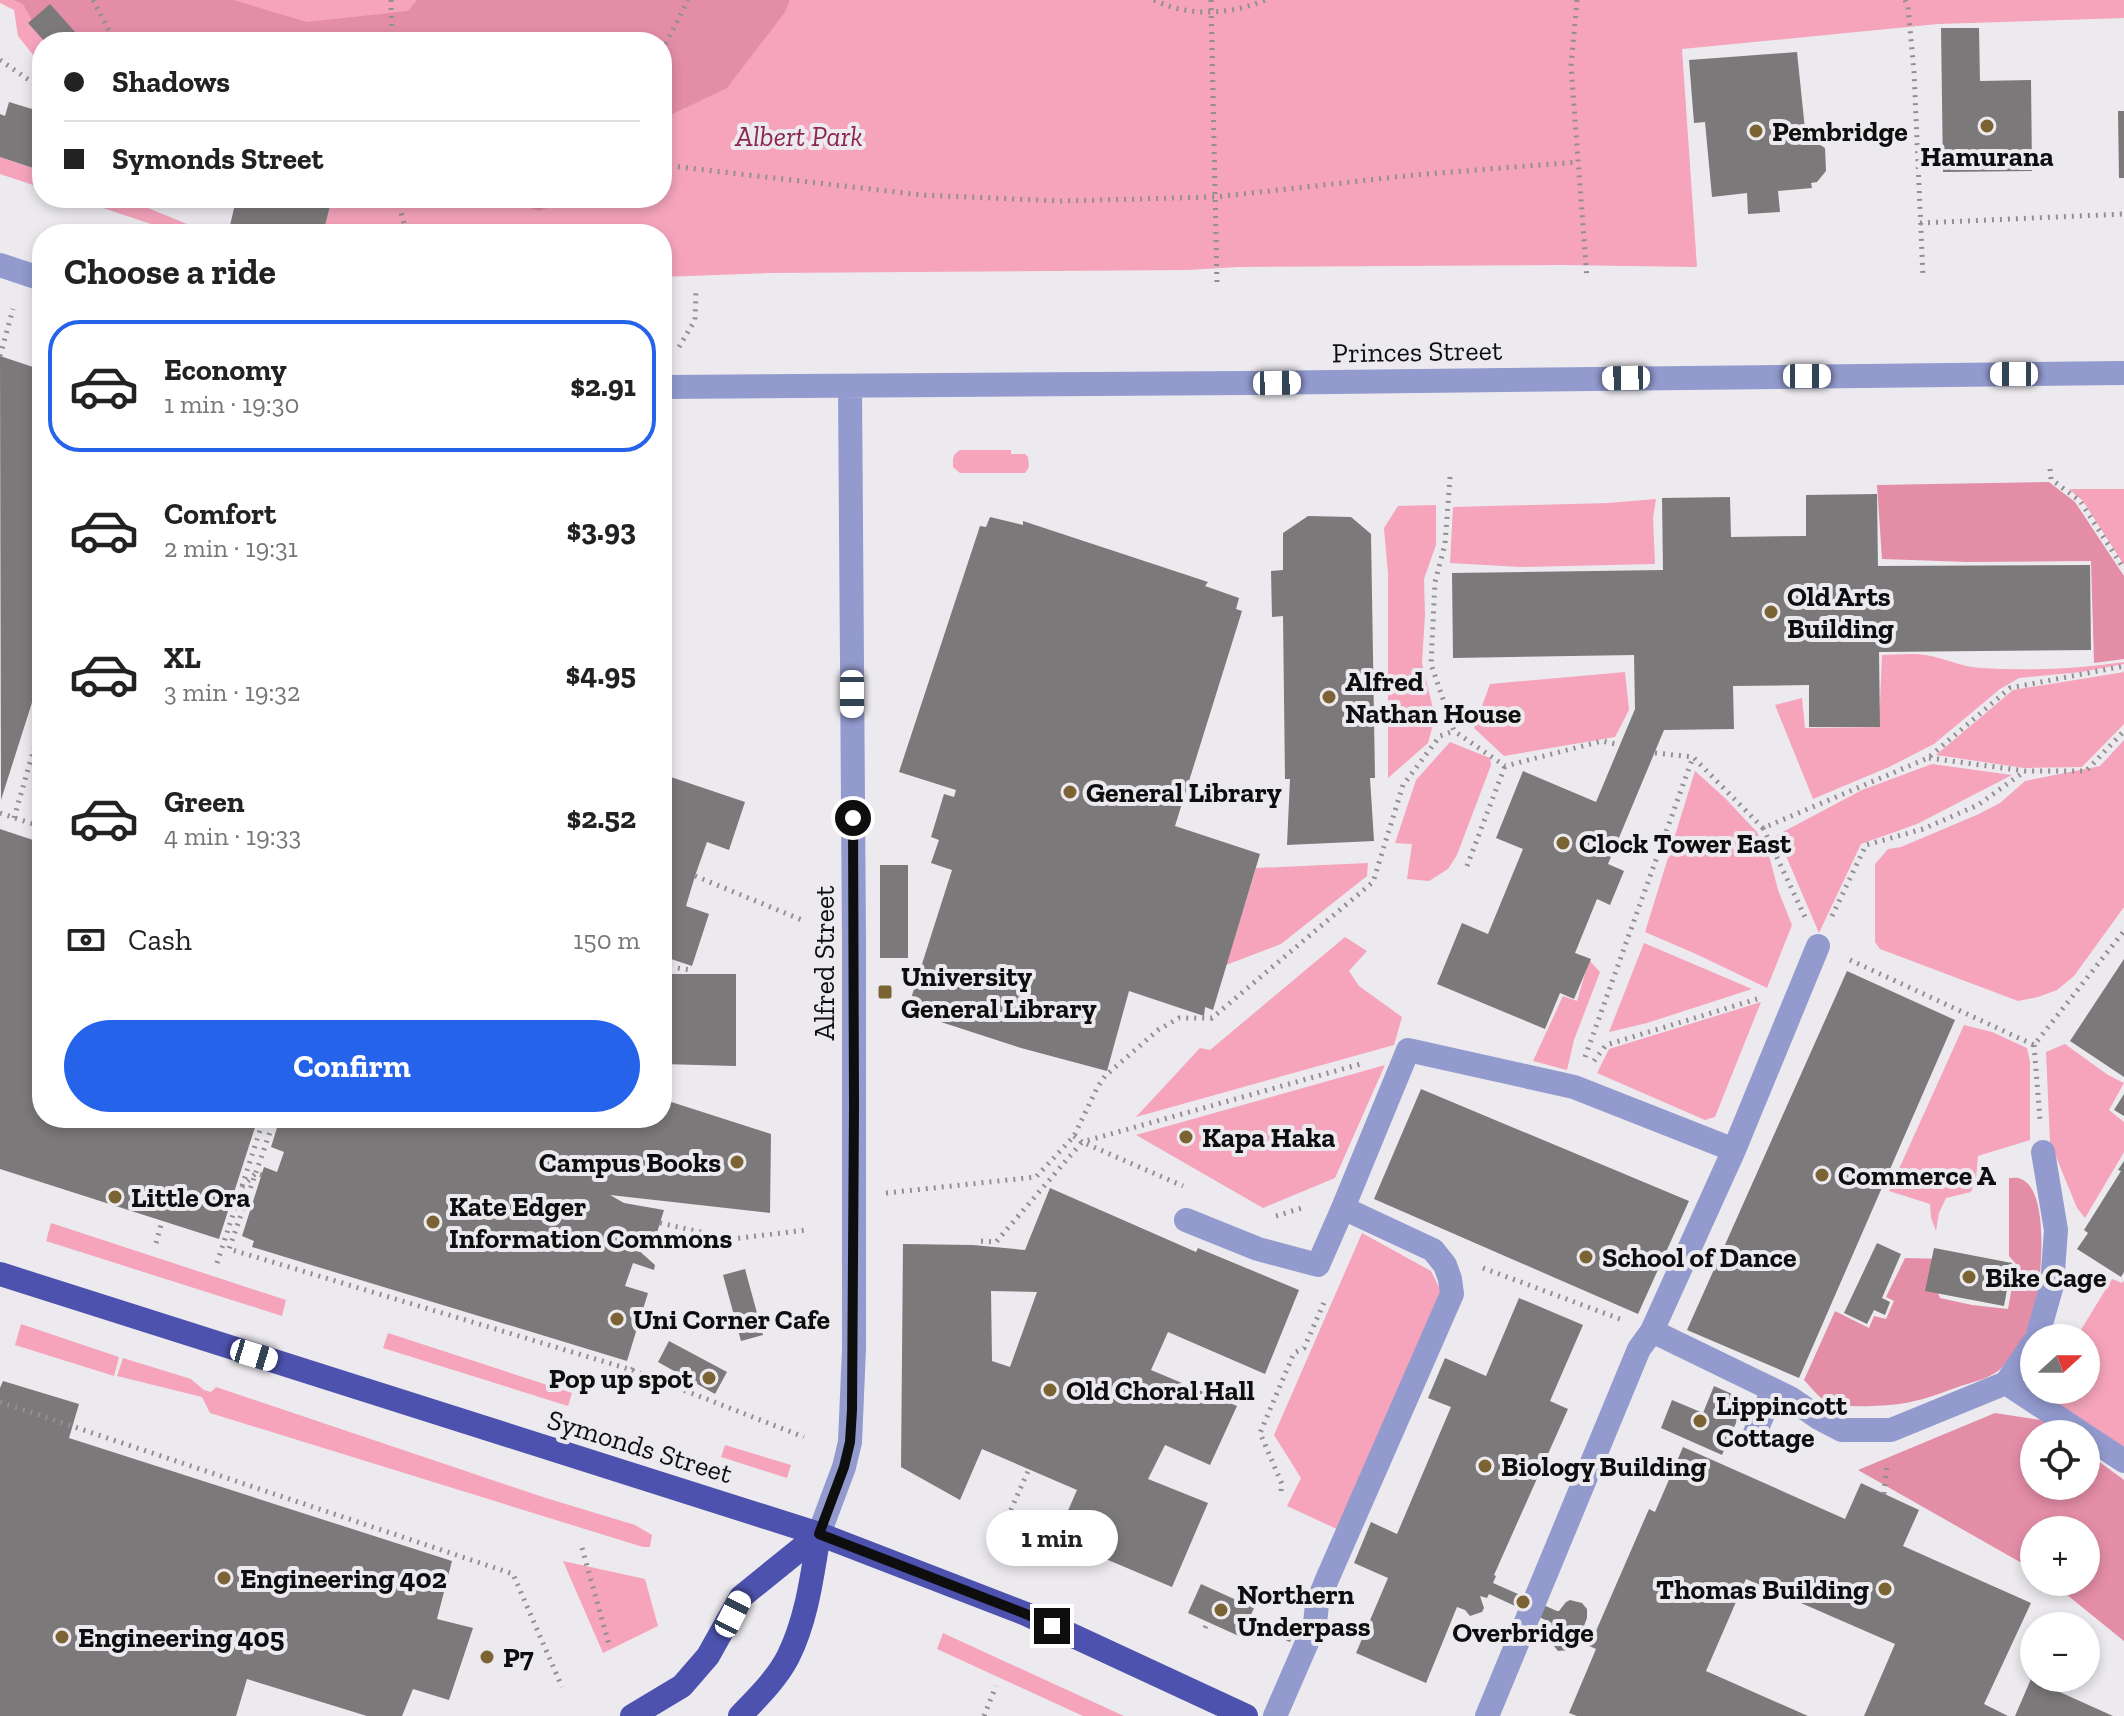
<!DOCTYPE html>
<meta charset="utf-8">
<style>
body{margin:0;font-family:"Zilla Slab",serif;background:#f2f2f2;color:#222;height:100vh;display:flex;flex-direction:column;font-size:30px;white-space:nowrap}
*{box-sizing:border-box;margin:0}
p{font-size:26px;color:#767676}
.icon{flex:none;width:44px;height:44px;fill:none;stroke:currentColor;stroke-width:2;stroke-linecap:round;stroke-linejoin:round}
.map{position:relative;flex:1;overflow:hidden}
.panel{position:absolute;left:32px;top:224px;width:640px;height:904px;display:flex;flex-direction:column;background:#fff;border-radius:32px;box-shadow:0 4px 12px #0003}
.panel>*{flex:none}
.banner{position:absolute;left:32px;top:32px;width:640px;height:176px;border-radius:32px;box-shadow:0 4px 12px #0003;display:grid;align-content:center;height:176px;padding:0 32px;background:#fff}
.needle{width:52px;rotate:69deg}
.buttons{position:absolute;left:2020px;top:1324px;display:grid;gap:16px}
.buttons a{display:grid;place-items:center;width:80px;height:80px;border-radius:50%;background:#fff;box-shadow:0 4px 12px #0003;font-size:40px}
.end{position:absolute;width:36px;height:36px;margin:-18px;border:10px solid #0f0e0f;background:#fff;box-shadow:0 0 0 4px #fff}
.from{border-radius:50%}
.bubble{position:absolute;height:56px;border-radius:28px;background:#fff;box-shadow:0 4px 12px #0003;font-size:26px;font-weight:700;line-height:56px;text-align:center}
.car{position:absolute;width:24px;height:48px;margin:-24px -12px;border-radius:10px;box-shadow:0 0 6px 2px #0007;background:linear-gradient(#fff 24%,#345 0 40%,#fff 0 76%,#345 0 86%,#fff 0)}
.banner b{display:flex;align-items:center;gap:28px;height:76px;font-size:30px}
.banner b+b{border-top:2px solid #e0e0e0}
.banner i{width:20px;height:20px;background:#222}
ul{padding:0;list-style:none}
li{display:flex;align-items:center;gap:24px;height:132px;margin:0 16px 12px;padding:0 16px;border:4px solid transparent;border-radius:32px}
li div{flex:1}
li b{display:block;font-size:30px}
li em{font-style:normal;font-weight:700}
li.selected{border-color:#2563eb}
li>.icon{width:72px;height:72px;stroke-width:1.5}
h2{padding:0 32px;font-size:36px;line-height:96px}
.pay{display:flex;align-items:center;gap:20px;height:88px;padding:0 32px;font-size:30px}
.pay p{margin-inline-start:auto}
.primary-button{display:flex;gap:16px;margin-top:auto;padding:16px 32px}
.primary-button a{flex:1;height:92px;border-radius:48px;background:#2563eb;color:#fff;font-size:32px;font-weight:700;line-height:92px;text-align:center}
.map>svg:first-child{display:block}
</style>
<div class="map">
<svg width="2124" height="1716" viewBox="0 0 2124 1716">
<rect width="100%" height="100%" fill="#eceaee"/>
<path fill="#f5a4bc" d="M0,0H2124V18L1938,24L1682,49L1697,267L1561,265L1238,267L1188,270L770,273L662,277V234H323L331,202L316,198H662V42H42V66L18,36L14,10L0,3Z
M0,157L42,171V188L0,174Z
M73,198H124L211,234H181Z
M960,450H1011V454H1025L1028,457L1029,467L1025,473H960L953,467C953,459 952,455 960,450Z
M2069,489H2124V565L2083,501Z
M1656,499L1653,518L1655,564L1520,567L1450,563L1453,507L1608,503Z
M1436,505V545L1424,579L1425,614L1422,663L1435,717L1428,743L1388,778V574L1384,528L1398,506Z
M1882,655C1896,655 1912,653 1926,655C1945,658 1961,667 1981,668C2028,671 2077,669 2124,662V664L2081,672L2019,678L2000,689L1934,744L1889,767L1813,799L1775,705L1802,698L1805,728L1879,727Z
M1625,672L1629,710L1615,737L1504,756L1474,728L1490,684Z
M2124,672V724L2082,767L2024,768L1936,755L2013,690Z
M2124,740V907L2074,976L2057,990L2038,997L2018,1001L1880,949L1875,942V864L1888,849L1901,847L1979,814L2000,803L2025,781L2100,766Z
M1450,742L1490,758L1491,765L1457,855L1448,869L1429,881L1407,879L1412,844L1395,843L1416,780Z
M1932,764L2012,775L1917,824L1861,844L1819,933L1777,835L1862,790Z
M1695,771L1725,798L1757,832L1770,859L1778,890L1792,925L1767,988L1696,954L1645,932Z
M1368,863L1367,876L1281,944L1226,965L1256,868Z
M1345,937L1367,951L1349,971L1359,986L1402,1017L1394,1045L1136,1117L1200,1048L1210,1050Z
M1644,943L1752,989L1647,1023L1609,1032Z
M1589,960L1600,972L1574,1040L1567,1070L1533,1061L1563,996L1577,1001Z
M1761,1002L1715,1117L1705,1120L1597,1073L1609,1049Z
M1964,1025L1992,1032L2027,1048L2030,1062V1140L1978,1156L1976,1179L1971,1192L1946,1198L1939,1213L1936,1231L1931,1218L1930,1204L1889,1191Z
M2065,1044L2108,1075L2124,1083L2109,1110L2124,1122V1152L2085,1218L2077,1208L2050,1142L2046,1052Z
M1385,1065L1335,1178L1263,1208L1136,1135Z
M51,1223L286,1300L282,1316L46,1241Z
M1362,1233L1431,1271L1443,1295L1341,1531L1287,1506L1301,1478L1274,1435Z
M2112,1279L2122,1283L2124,1281V1449L2034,1390H2086V1338H2076Z
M21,1324L119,1357L114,1376L15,1345Z
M388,1333L572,1393L568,1406L383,1348Z
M123,1358L191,1379L204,1390L211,1392L216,1387L546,1498L635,1525L652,1535L650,1547H643L210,1413L202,1397L117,1376Z
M725,1445L791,1465L787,1478L721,1457Z
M563,1561L645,1579L658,1626L603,1653Z
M943,1633L1124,1716H1083L937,1649Z"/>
<path fill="#e38da7" d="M14,0H233L307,22L408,11L417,0H790L785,12L727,88L662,119V42H44L23,4Z
M500,198H575L539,211Z
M2049,482L2075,502L2124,576V659L2094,663L2091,561L1968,562L1882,559L1877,485Z
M2009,1178C2013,1178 2018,1177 2021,1179C2052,1191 2040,1289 2034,1314C2030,1329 2010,1362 1998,1371C1986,1380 1972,1382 1958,1387C1938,1394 1921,1401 1899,1404C1882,1406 1841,1409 1826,1401C1818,1397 1810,1386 1804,1380L1835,1311L1869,1328L1874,1316L1886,1319L1894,1301L1886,1297L1905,1258L1943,1259L1937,1291L1940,1298L1972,1305L2008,1309L2016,1264L2009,1256Z
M1995,1413L2041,1420L2061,1434H2034V1486H2086V1452L2124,1480V1641L2051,1582H2086V1530H2034V1570L1858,1470Z"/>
<path fill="#7c797b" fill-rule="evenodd" d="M50,4L84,42H45L28,23Z
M1941,28H1979L1980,81L2031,80L2032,171L1943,172Z
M1797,52L1806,139L1814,141L1825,148L1826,171L1817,182L1811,183L1812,188L1778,191L1780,212L1748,214L1747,193L1712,197L1705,122L1694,123L1689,60Z
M9,102L42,112V171L0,157V114L5,116Z
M2118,111H2124V178H2119Z
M227,198H316L331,202L323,234H228L235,204L226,202Z
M0,356L42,370V671L1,800Z
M1877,494L1878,566L2090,565L2091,650L1879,652L1880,727H1809V685L1733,686L1734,729L1664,730L1608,864L1624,871L1610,905L1597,899L1575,953L1591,959L1574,999L1560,993L1545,1029L1437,984L1462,923L1488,934L1523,849L1496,838L1523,771L1596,802L1635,709L1634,655L1453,658L1452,573L1663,570L1662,498L1730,497L1731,537L1806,536V495Z
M1308,516L1351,517L1371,534L1375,778H1370L1374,841L1287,845L1290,779H1285L1283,616L1272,617L1271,571L1283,570V533Z
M990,517L1023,525V521L1208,582L1205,586L1239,598L1236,609L1242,611L1175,826L1260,854L1213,1010L1205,1007L1204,1016L1129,991L1107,1071L1021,1048L907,1011L952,870L931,863L939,840L931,837L944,794L954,797L956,790L899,772L980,526L986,527Z
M662,774L745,802L729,850L707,842L695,876L686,906L709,914L692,966L662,956Z
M0,829L42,843V1118H258L219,1239L0,1169Z
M880,865H908V958H880Z
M2124,959V1077L2070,1041Z
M1847,971L1955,1020L1799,1378L1687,1330Z
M662,974H736V1066L662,1064Z
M1421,1089L1689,1201L1638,1314L1374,1199Z
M2124,1094V1116L2114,1110Z
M662,1099L771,1134L770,1213L610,1195L624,1203L664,1210L651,1252L617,1231L655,1265L654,1270L633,1263L625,1286L648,1293L627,1361L252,1247L254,1241L242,1236L264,1167L277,1172L284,1152L271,1147L280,1118H662Z
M2124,1161V1272L2121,1277L2077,1249L2088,1233L2084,1230L2121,1171L2118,1170Z
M1050,1188L1196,1252L1198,1248L1299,1290L1265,1374L1168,1332L1151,1370L1237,1406L1210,1465L1165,1445L1148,1479L1208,1503L1172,1587L1056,1538L1077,1490L982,1449L960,1500L901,1467L903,1244L973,1245L1025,1250ZM991,1291L1037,1292L1010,1367L992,1361Z
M1877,1243L1901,1254L1882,1298L1890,1302L1885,1315L1874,1310L1867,1324L1844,1313Z
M1934,1248L2012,1263L2004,1306L1925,1291Z
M745,1269L763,1335L741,1341L723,1275Z
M1519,1298L1583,1325L1550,1401L1568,1409L1494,1575L1496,1576L1493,1583L1557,1611H1559L1566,1602L1570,1600L1582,1603L1587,1609V1618L1584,1626L1596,1631L1649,1509L1655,1512L1683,1447L1845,1519L1861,1483L1919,1510L1903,1546L2031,1603L1984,1704L2008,1716H1864L1895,1644L1746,1579L1706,1671L1808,1716H1577L1569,1713L1596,1649L1578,1641L1570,1650L1558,1651L1553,1645L1551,1640L1553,1626L1551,1624L1552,1623L1489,1594L1487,1598L1480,1596L1484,1608L1482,1612L1470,1616L1465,1610L1457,1607L1426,1683L1356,1653L1388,1578L1354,1563L1371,1522L1397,1534L1451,1407L1428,1398L1445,1358L1486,1376Z
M669,1341L727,1372L715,1394L658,1362Z
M3,1381L79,1404L69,1438L452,1561L437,1619L473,1628L449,1700L413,1689L402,1716H367L247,1679L236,1716H0V1388Z
M1714,1386L1746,1400L1722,1455L1661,1428L1672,1400L1703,1413Z
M1201,1584L1254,1608L1241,1637L1188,1613Z
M1280,1621L1296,1628L1290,1642L1274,1635Z
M2034,1672V1678L2054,1686L2053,1689L2113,1716H2015Z"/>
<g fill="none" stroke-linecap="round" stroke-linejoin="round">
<path stroke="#918f92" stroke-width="5" stroke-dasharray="2 6" stroke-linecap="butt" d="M93,0L115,42
M391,0L392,42
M1154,0C1188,17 1230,15 1265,0
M1211,0L1217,284
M1577,0L1571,66L1587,279
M1905,0L1908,7L1914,72L1923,276
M662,51L688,0
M0,60L42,89
M662,165L922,195L1061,201L1215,197L1414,175L1577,162
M390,198H409
M397,198L407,234
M1920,223L2124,214
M679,347L695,320L696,292
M0,356L13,309
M2050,469L2051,479L2080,501L2124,569
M1450,477L1445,544L1435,582L1431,664L1454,731L1505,766L1602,741L1620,745
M1655,753L1693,757L1763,828L1928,758L2010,688L2124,666
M1929,758L2025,771H2086L2124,731
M0,813L42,827
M14,818L42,721
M1763,828L1805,917
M1467,866L1505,766
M695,876L802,920
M1832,916L1866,845L1923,829L1978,805L2025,771
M1850,960L2034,1045L2124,931
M662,966L692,970
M2034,1045L2040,1119
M1585,1057L1693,757
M1594,1061L1606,1045L1757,999
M275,1118L229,1249L632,1370L636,1363
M1074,1136L1082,1142L1364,1063
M242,1186L264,1118
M886,1193L1036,1177L1074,1136L1097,1088L1105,1076L1158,1030L1179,1018H1212L1373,882L1403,785L1440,736L1454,731
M1276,1216L1305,1207
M660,1223L732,1239L806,1230
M981,1241L996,1242L1082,1142L1183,1186
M156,1243L162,1221
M217,1263L242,1187L256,1173L262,1175
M1483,1268L1620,1319
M632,1370L804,1437
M0,1402L513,1574L562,1687
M1281,1491L1282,1484L1260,1433L1294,1353L1304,1348L1326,1298
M1884,1494L1887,1463
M1001,1532L1029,1469
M582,1548L610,1648
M1205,1628L1208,1622
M984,1716L996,1686"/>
<path stroke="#929ace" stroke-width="24" d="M0,265L42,279
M662,387L1247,383L2124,373
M1186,1220L1258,1249L1318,1265L1343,1208
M1652,1331L1790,1398L1819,1418L1842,1430H1891L2006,1383L2083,1434
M2037,1338L2052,1285L2056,1230L2043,1152
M2006,1383L2034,1342
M1755,1433L1773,1390
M2086,1436L2124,1461
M819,1534L844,1467L850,1442L854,1349V942L850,387
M1275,1716L1315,1624L1317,1604L1328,1577L1452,1294L1450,1279L1445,1265L1433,1250L1343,1208L1408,1050L1574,1087L1734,1150
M1487,1716L1639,1349L1652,1331L1734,1150L1818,946"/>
<path stroke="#4d52ae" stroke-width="24" d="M0,1274L819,1534L1026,1614L1246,1716
M632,1716L682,1686L708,1656L741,1597L819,1534
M740,1716C757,1698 776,1680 788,1657C807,1619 812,1576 819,1534"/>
</g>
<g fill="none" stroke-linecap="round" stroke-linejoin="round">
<path stroke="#0f0e0f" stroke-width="10" d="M853,818L854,1106L852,1410L850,1442L844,1467L819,1534L1026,1614L1052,1626"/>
</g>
<g fill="#7b6333" stroke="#eceaee" stroke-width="3">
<circle cx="1987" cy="126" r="8"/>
<circle cx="1756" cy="131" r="8"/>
<circle cx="1771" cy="612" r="8"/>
<circle cx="1329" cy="697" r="8"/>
<circle cx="1070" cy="792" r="8"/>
<circle cx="1563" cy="843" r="8"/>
<rect x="877" y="984" width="16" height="16" rx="4"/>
<circle cx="1186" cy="1137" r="8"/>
<circle cx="737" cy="1162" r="8"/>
<circle cx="1822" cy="1175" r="8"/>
<circle cx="115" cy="1197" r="8"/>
<circle cx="433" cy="1222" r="8"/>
<circle cx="1586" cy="1257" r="8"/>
<circle cx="1969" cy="1277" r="8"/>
<circle cx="617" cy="1319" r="8"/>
<circle cx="709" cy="1378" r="8"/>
<circle cx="1050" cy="1390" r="8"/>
<circle cx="1700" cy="1421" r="8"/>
<circle cx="1485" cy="1466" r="8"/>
<circle cx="224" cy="1578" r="8"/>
<circle cx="1885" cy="1589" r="8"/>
<circle cx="1523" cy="1602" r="8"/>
<circle cx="1221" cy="1610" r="8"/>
<circle cx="62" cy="1637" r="8"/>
<circle cx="487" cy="1657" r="8"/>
</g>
<g text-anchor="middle" stroke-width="8" stroke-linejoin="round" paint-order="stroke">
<g font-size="28" font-weight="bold" fill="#0f0e0f" stroke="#eceaee" text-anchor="start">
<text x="1772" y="141">Pembridge</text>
<text x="1987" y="166" text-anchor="middle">Hamurana</text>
<text x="1787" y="606">Old Arts<tspan x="1787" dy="32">Building</tspan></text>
<text x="1345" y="691">Alfred<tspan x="1345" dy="32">Nathan House</tspan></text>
<text x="1086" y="802">General Library</text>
<text x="1579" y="853">Clock Tower East</text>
<text x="901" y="986">University<tspan x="901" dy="32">General Library</tspan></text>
<text x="1202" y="1147">Kapa Haka</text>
<text x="721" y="1172" text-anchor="end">Campus Books</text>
<text x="1838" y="1185">Commerce A</text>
<text x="131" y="1207">Little Ora</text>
<text x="449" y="1216">Kate Edger<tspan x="449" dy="32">Information Commons</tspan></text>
<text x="1602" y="1267">School of Dance</text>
<text x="1985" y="1287">Bike Cage</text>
<text x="633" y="1329">Uni Corner Cafe</text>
<text x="693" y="1388" text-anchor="end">Pop up spot</text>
<text x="1066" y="1400">Old Choral Hall</text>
<text x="1716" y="1415">Lippincott<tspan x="1716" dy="32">Cottage</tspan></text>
<text x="1501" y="1476">Biology Building</text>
<text x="240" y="1588">Engineering 402</text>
<text x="1869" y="1599" text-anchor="end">Thomas Building</text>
<text x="1237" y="1604">Northern<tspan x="1237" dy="32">Underpass</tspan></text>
<text x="1523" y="1642" text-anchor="middle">Overbridge</text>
<text x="78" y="1647">Engineering 405</text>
<text x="503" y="1667">P7</text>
</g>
<g font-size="28" font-style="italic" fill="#8b274f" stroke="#eceaee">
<text x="799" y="146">Albert Park</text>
</g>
<g font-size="28" fill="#0f0e0f" stroke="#eceaee">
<text transform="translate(1417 351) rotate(-1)" y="10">Princes Street</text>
<text transform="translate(824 963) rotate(-90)" y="10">Alfred Street</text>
<text transform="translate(640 1446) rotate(17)" y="10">Symonds Street</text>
</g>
</g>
</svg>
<div class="buttons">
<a><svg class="needle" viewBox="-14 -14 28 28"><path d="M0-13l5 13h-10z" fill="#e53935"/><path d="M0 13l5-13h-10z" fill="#767676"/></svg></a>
<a><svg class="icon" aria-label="locate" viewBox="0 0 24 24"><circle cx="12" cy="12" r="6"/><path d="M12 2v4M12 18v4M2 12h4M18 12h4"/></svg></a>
<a>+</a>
<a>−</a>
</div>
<i class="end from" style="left:853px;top:818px"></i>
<i class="end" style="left:1052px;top:1626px"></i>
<div class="bubble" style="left:986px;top:1510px;width:132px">1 min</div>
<i class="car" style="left:2014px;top:374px;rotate:270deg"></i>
<i class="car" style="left:1807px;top:376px;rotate:90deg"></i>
<i class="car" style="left:1626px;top:378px;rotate:269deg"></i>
<i class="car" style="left:1277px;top:383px;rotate:89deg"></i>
<i class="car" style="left:852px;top:694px;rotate:180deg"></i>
<i class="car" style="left:254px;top:1355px;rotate:107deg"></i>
<i class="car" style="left:733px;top:1614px;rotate:27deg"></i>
<div class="banner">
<b><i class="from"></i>Shadows</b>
<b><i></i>Symonds Street</b>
</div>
<section class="panel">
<h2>Choose a ride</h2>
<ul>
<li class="selected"><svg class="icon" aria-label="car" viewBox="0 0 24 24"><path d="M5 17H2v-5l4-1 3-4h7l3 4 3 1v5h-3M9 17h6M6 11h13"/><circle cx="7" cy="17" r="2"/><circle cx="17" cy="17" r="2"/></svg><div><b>Economy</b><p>1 min · 19:30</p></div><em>$2.91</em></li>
<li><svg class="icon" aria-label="car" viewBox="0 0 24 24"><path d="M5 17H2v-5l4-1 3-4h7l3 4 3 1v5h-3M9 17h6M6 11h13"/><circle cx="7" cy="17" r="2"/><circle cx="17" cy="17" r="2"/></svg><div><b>Comfort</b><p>2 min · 19:31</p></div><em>$3.93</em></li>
<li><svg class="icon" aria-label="car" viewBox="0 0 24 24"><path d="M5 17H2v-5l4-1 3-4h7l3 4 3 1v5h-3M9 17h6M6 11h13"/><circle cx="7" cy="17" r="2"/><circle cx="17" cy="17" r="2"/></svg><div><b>XL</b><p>3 min · 19:32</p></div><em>$4.95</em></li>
<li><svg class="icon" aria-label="car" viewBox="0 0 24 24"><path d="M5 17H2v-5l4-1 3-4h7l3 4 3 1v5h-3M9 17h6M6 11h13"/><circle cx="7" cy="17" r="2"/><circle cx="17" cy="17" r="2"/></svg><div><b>Green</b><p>4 min · 19:33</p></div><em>$2.52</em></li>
</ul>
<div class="pay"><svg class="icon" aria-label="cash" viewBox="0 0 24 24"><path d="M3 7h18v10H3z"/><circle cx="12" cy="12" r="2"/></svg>Cash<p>150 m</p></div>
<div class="primary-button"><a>Confirm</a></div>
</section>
</div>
